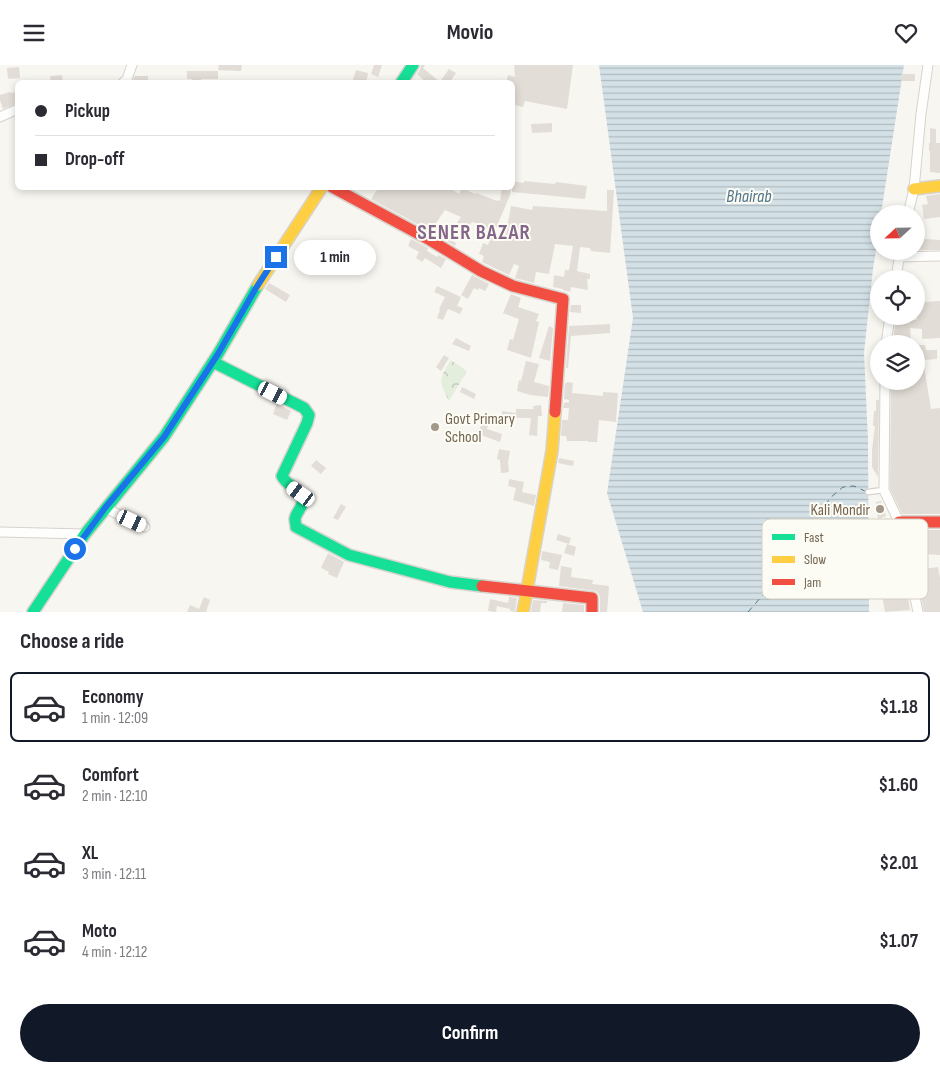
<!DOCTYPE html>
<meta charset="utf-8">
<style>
body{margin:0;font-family:"Sofia Sans Condensed",sans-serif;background:#f7f7f7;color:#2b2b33;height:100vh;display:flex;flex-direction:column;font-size:19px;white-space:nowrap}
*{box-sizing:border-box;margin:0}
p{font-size:16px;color:#7c7c81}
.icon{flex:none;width:28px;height:28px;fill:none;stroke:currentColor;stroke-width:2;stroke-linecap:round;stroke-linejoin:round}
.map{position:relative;height:547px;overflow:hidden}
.side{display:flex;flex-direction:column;background:#fff;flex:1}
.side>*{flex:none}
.guide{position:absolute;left:15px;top:15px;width:500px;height:110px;border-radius:8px;box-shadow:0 2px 8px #0003;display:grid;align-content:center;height:110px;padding:0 20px;background:#fff}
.needle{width:32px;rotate:248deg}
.fabs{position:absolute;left:870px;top:140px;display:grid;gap:10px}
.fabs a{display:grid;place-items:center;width:55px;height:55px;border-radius:50%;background:#fff;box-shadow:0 2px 8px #0003;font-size:25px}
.end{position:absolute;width:22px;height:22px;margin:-11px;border:6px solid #1a73e8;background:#fff;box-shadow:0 0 0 2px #fff}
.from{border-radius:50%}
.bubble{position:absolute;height:35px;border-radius:18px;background:#fff;box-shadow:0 2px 8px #0003;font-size:16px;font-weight:700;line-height:35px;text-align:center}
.car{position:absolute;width:15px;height:30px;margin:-15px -8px;border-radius:6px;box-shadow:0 0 4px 1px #0007;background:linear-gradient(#fff 24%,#345 0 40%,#fff 0 76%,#345 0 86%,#fff 0)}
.guide b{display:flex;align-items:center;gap:18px;height:48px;font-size:19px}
.guide b+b{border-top:1px solid #e1e1e2}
.guide i{width:12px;height:12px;background:#2b2b33}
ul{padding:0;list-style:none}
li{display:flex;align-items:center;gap:15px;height:70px;margin:0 10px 8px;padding:0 10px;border:2px solid transparent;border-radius:8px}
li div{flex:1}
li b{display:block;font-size:19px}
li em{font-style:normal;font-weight:700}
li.on{border-color:#111827}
li>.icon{width:45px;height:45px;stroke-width:1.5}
h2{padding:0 20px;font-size:22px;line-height:60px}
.button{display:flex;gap:10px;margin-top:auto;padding:10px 20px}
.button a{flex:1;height:58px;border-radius:30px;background:#111827;color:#fff;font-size:20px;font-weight:700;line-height:58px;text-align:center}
header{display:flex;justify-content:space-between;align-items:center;height:65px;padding:0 20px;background:#fff;font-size:22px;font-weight:700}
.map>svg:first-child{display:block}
</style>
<header><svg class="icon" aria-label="menu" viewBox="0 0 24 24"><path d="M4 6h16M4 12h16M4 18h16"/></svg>Movio<svg class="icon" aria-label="heart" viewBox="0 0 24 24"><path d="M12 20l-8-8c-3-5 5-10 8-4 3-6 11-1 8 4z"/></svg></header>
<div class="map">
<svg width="940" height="547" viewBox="0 0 940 547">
<defs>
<pattern id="park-crowns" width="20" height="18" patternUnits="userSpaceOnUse" patternTransform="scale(1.25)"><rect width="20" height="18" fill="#e3eedc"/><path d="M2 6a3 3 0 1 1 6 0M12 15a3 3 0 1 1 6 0" fill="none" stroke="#bdc4b5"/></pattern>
<pattern id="water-rules" width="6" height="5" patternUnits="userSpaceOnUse" patternTransform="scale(1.25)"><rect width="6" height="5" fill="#d3e1e7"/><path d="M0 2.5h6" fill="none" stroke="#b0babe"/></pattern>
</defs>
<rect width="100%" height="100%" fill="#f8f6f0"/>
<path fill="url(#park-crowns)" d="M451,295L467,306L449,336C439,316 438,315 451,295Z"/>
<path fill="url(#water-rules)" d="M599,0H904L881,149H879V166L873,204L864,288L868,375L869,547H643L607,428L633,253Z"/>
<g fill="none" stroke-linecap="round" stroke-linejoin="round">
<path stroke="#51768b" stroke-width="1" stroke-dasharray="6 5" stroke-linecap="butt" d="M748,547L775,516L814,459L830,433L843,422L854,421L867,427"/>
</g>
<path fill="#e2ddd6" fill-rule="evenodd" d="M219,0H242L241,6L218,5Z
M374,0H382L378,12L371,9Z
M421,0H425L423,3L440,17L449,4L456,8L449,18H427L417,9L411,18L420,5Z
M514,0H573L567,44L525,36L523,42L512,39V18H506L508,10L515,12Z
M19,2L20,13L8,14L7,3Z
M356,5L368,8L366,18L353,15Z
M187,6H218V14H201L202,18H193L192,14H187Z
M901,9H915V16H901Z
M62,10L63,18H51L50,11Z
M135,11H148V17L132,18Z
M10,27L11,28L18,27V38L3,44L0,35V30Z
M552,58V67L532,68L531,59Z
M930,63L936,64V78H940V108L930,107V86H929V78H930Z
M512,116L524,118V116L555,119L556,117L587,121L585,134L512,127Z
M379,122H448L459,129L462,123L475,129L476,128L497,136V135L500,136L502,122H511L510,130L494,168L473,157L471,158L466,169L459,166L453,176L456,178L455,181L434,168L371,134ZM445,145L461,152L450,167L436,158Z
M607,125H614L610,188L591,186L590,183L580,182L577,206L590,209V214H587L588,225L571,222L570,227L563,225V224L553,222L554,210L564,212L565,205H569L573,181L555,179L549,209L536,207L534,218L515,213L519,201L514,199L509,210L482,197L484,191L479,189L483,178L488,180L492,169L505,174L511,141L532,145L533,141L607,146Z
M940,129V152L924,154L922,140L928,139L926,131Z
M411,174L428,183L427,186L437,192L438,190L446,194L441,203L425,193L422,197L416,193L419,187L408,181Z
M924,174L940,175V185H916V176L923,178Z
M472,210L489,219L485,226L479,223L478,225L474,223L468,234L461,230L471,212Z
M916,217L924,237L940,236V273L922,274V264L910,263L911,278H900V277H893L896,251H901V255H917Z
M269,218L290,230L286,237L265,224Z
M437,221L461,232L457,241L463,243L460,249L448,244L443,255L437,253L440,245L439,244L445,232L434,227Z
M511,229L521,233L518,242L539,249L536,256L539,257L531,293L507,285L510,274L513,275L519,254L503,248Z
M571,240H581V248L570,247Z
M610,259V268L571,271L568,303H566L569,261Z
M549,261L553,263L550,296L539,293Z
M456,273L471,281L469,286L452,279Z
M916,280H925L926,285H937V294L923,295L931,344L940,343V449H902L890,424L891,319L900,318V316H916Z
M444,290L449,293L441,306L436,302Z
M526,296L539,299L534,317L549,321L548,332L530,330L517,326L519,315L521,316Z
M567,317L573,318L572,328L603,331V327L618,328L616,357L599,355L597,377H588V376H567L566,371H561L562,355H568L569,343H563L564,338L569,337V335L564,334L565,318H567Z
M462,322L476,329L474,334L460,327Z
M876,335H879L878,412L872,402V385L875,361H873L874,346H876Z
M277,338L291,346L287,355L273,349Z
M541,340L542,351H538L537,371L529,370L531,353H513L512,356L502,354V346L516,348V344H534L533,341Z
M483,355L489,357L487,364L502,369L500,377L478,369Z
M499,384L510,386L508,397L509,407L501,408L500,395L497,394Z
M559,393L574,396L573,401L558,398Z
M316,395L326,403L321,409L311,401Z
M509,414L524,417L522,427L536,430L534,441L513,435L516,423L508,421Z
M881,436L886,451L878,454L876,437Z
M341,439L346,442L338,455L333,453Z
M891,458L894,463L898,491H900L909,533H908L910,545L885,547L881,524L888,523L882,506L878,507L875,492L889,489L888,470H890L888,459Z
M911,465H940V490L923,489L924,504L938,502L940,513V547H924L911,482Z
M558,469L571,473L569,479L556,475Z
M567,479L576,482L574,491L564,488Z
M542,486L562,490L558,505L549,503L550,497L541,495Z
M328,488L344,497L337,513L328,509L329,507L321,503Z
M561,501L572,503L571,512L593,515L592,519L609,521L607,547H600V533L599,529L596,526L559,521Z
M204,532L210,535L206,547H187L190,540L199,544Z
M509,532L517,533L515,547L510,546V544L497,541L496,547L488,546L490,534L508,538Z
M533,535L547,536V538H541L540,547H531Z
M563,538L584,540V547H562Z"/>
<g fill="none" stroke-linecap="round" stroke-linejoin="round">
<g stroke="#d6d3cd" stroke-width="7">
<path id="lane" d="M868,427L884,425"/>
</g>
<g stroke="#d6d3cd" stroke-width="11">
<path id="street" d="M123,18L127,14L132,0
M0,52L18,44
M908,149L914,124L921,49L928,0
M899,192L940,191
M896,214L900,187
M886,279L890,251
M885,316L884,425L899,457L918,547
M105,443L145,462
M0,467L85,469"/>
</g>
<g stroke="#d7d3cd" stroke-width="14">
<path id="fast" d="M401,18L413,0
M213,297L304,343L309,350L307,358L282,411C287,421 298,423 302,431C306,440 296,446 295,454C295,457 296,459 296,462L349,490L450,517L482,521
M33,547L85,469L164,372L218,289L258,220"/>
</g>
<g stroke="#d7d3cd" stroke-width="14">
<path id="slow" d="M914,124L940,121
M258,220L322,122
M523,547L552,386L555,347"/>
</g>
<g stroke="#d7d3cd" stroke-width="14">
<path id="jam" d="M332,122L430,175L481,206L513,221L563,234L555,347
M899,457H940
M482,521L592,533V547"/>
</g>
<use href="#lane" stroke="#fefefd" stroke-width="4.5"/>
<use href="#street" stroke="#fefefd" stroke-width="9"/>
<use href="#fast" stroke="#16e098" stroke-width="11"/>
<use href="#slow" stroke="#ffcf43" stroke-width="11"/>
<use href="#jam" stroke="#f24e42" stroke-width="11"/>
</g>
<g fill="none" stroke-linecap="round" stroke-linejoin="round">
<path stroke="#1a73e8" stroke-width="6" d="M75,484L105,443L164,372L218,289L256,223L276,192"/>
</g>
<g fill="#a29889" stroke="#fdfcf4" stroke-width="2">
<circle cx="435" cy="362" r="5"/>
<circle cx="880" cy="444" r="5"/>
</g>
<g text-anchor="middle" stroke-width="4" stroke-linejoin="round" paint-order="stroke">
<g font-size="16" fill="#746552" stroke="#fdfcf4" text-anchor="start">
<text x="445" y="359">Govt Primary<tspan x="445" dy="18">School</tspan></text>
<text x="870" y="450" text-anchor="end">Kali Mondir</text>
</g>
<g font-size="18" font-style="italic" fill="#51768b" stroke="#fdfcf4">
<text x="749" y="137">Bhairab</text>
</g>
<g font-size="21" font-weight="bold" letter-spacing="1" fill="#836689" stroke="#fdfcf4">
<text x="474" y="174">SENER BAZAR</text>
</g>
</g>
<rect x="762" y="454" width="166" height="80" rx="8" fill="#fdfcf4" stroke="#d4cfc3" stroke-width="1"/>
<rect x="772" y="469" width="23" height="6" fill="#16e098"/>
<rect x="772" y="491" width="23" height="7" fill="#ffcf43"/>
<rect x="772" y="514" width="23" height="6" fill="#f24e42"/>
<g font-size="14" fill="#746552">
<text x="804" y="477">Fast</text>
<text x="804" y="499">Slow</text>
<text x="804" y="522">Jam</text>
</g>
</svg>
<div class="fabs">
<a><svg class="needle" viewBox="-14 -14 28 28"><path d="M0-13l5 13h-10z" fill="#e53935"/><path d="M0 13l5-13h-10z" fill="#7c7c81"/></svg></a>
<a><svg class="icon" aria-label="locate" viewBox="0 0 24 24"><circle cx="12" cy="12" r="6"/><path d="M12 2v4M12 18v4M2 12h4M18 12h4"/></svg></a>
<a><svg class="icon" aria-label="layers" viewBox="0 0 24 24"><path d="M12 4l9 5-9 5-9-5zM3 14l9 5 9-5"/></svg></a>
</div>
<i class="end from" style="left:75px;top:484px"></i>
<i class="end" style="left:276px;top:192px"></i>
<div class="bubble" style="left:294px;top:175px;width:82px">1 min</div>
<i class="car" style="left:273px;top:328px;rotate:117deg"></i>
<i class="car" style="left:301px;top:429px;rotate:306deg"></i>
<i class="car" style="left:132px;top:456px;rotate:115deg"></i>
<div class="guide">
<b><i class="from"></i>Pickup</b>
<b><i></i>Drop-off</b>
</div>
</div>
<section class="side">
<h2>Choose a ride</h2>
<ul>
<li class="on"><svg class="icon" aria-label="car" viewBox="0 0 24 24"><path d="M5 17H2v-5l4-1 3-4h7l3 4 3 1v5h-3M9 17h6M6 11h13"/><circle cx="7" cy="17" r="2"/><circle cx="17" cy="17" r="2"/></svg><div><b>Economy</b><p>1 min · 12:09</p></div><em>$1.18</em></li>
<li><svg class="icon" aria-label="car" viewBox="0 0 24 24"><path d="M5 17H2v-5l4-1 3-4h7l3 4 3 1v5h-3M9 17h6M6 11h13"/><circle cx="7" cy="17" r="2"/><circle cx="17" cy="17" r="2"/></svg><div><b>Comfort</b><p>2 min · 12:10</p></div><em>$1.60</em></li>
<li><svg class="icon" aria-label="car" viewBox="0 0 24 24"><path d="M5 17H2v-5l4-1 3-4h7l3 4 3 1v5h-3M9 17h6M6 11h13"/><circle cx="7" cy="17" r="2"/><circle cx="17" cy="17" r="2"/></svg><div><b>XL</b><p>3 min · 12:11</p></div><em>$2.01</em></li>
<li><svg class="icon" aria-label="car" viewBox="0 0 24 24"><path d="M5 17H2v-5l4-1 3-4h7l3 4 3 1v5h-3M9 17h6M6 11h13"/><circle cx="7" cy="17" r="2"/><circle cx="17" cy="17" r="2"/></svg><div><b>Moto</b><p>4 min · 12:12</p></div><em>$1.07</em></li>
</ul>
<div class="button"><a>Confirm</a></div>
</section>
